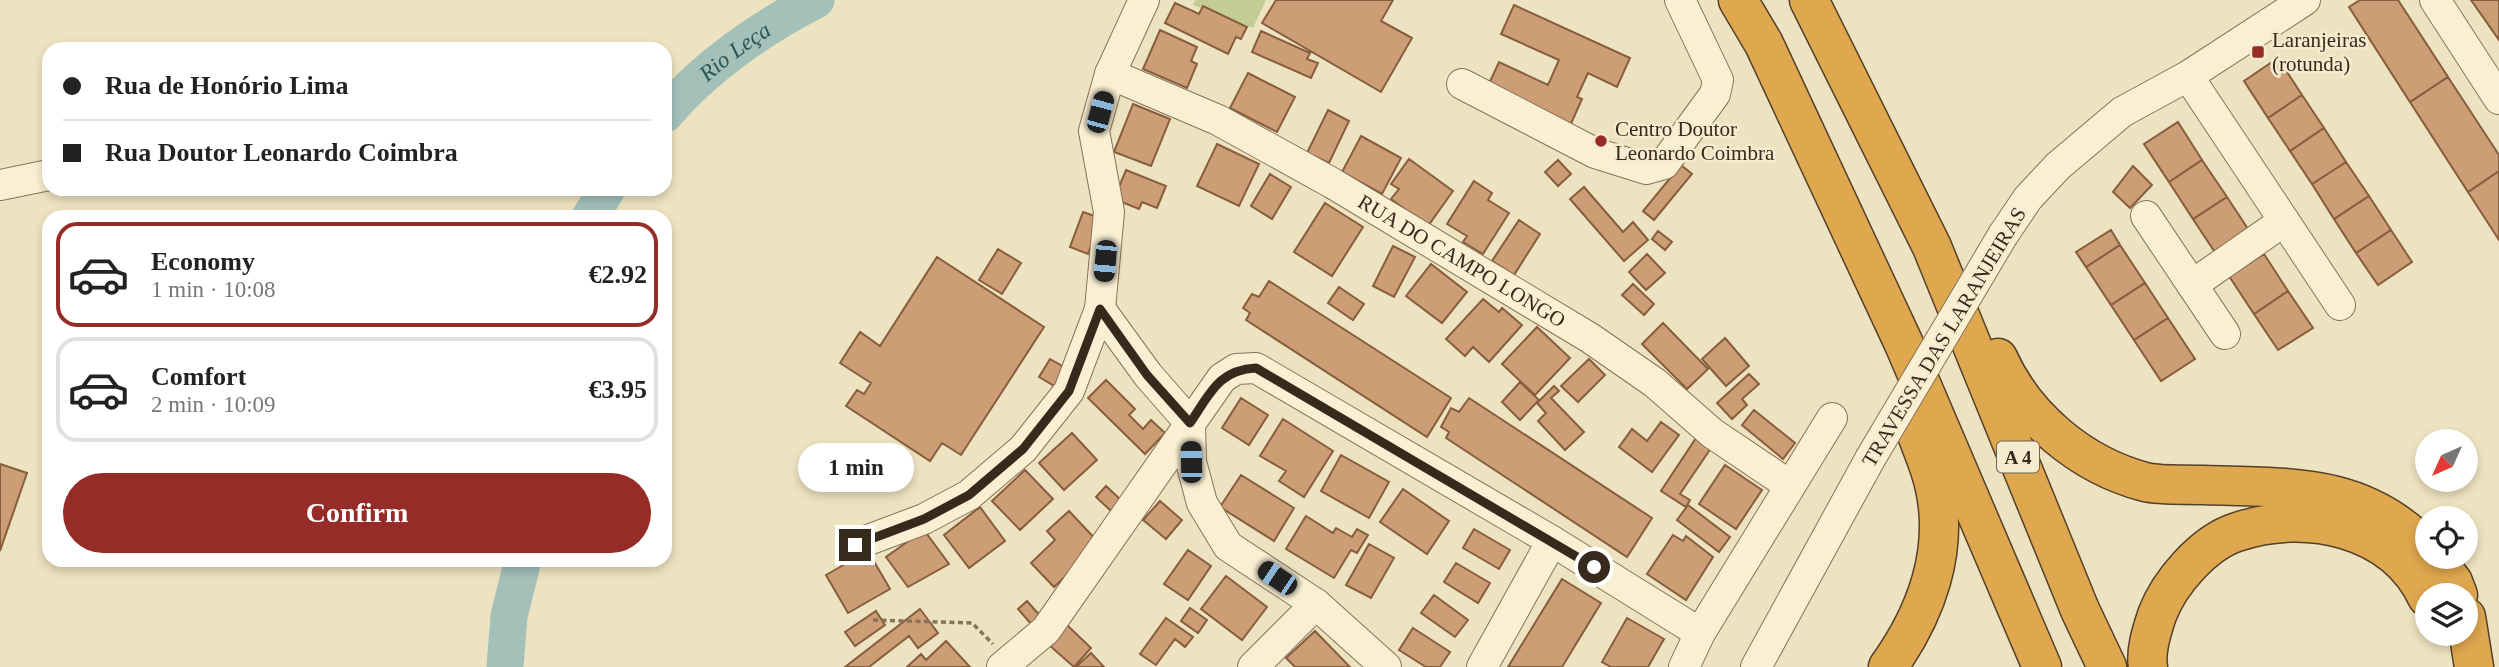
<!DOCTYPE html>
<meta charset="utf-8">
<style>
body{margin:0;font-family:"Times New Roman",serif;background:#f6f6f6;color:#222;height:100vh;display:flex;flex-direction:column;font-size:26px;white-space:nowrap}
*{box-sizing:border-box;margin:0}
p{font-size:23px;color:#767676}
.icon{flex:none;width:38px;height:38px;fill:none;stroke:currentColor;stroke-width:2;stroke-linecap:round;stroke-linejoin:round}
.map{position:relative;flex:1;overflow:hidden}
.sheet{position:absolute;left:42px;top:210px;width:630px;height:357px;display:flex;flex-direction:column;background:#fff;border-radius:21px;box-shadow:0 4px 10px #0003}
.sheet>*{flex:none}
.guide{position:absolute;left:42px;top:42px;width:630px;height:154px;border-radius:21px;box-shadow:0 4px 10px #0003;display:grid;align-content:center;height:154px;padding:0 21px;background:#fff}
.needle{width:46px;rotate:225deg}
.buttons{position:absolute;left:2415px;top:429px;display:grid;gap:14px}
.buttons a{display:grid;place-items:center;width:63px;height:63px;border-radius:50%;background:#fff;box-shadow:0 4px 10px #0003;font-size:35px}
.end{position:absolute;width:32px;height:32px;margin:-16px;border:9px solid #362a1c;background:#fff;box-shadow:0 0 0 4px #fff}
.from{border-radius:50%}
.bubble{position:absolute;height:49px;border-radius:24px;background:#fff;box-shadow:0 4px 10px #0003;font-size:23px;font-weight:700;line-height:49px;text-align:center}
.car{position:absolute;width:21px;height:42px;margin:-21px -10px;border-radius:9px;box-shadow:0 0 5px 2px #0007;background:linear-gradient(#222 24%,#8ab4d8 0 40%,#222 0 76%,#8ab4d8 0 86%,#222 0)}
.guide b{display:flex;align-items:center;gap:24px;height:66px;font-size:26px}
.guide b+b{border-top:2px solid #e0e0e0}
.guide i{width:18px;height:18px;background:#222}
ul{padding:12px 0 0;list-style:none}
li{display:flex;align-items:center;gap:21px;height:105px;margin:0 14px 10px;padding:0 7px;border:4px solid #e0e0e0;border-radius:21px}
li div{flex:1}
li b{display:block;font-size:26px}
li em{font-style:normal;font-weight:700}
li.current{border-color:#962c27}
li>.icon{width:63px;height:63px;stroke-width:1.5}
.action{display:flex;gap:14px;margin-top:auto;padding:14px 21px}
.action a{flex:1;height:80px;border-radius:42px;background:#962c27;color:#fff;font-size:28px;font-weight:700;line-height:80px;text-align:center}
.map>svg:first-child{display:block}
</style>
<div class="map">
<svg width="2499" height="667" viewBox="0 0 2499 667">
<rect width="100%" height="100%" fill="#eee3c0"/>
<path fill="#c2cc94" d="M1195,0H1266L1253,28L1193,5Z"/>
<g fill="none" stroke-linecap="round" stroke-linejoin="round">
<g stroke="#a3c0b9" stroke-width="37">
<path id="s1" d="M665,114C705,67 761,28 816,0"/>
<path d="M590,217L607,189"/>
<path d="M505,667L509,616L523,560"/>
</g>
</g>
<path fill="#cd9e75" stroke="#865e3d" stroke-width="2" d="M1276,0H1393L1381,21L1412,38L1381,92L1262,23Z
M2360,0H2398L2448,77L2410,102L2349,7Z
M2471,0H2499V40Z
M1175,3L1199,14L1203,6L1247,27L1241,39L1236,37L1228,54L1165,23Z
M1514,5L1630,58L1617,87L1588,73L1577,97L1582,99L1570,126L1487,88L1499,62L1548,85L1559,60L1501,34Z
M1160,30L1197,47L1191,61L1197,64L1187,88L1143,69Z
M1261,31L1310,53L1307,59L1318,63L1311,78L1252,52Z
M2278,58L2302,95L2268,118L2244,81Z
M1248,73L1295,97L1277,132L1230,108Z
M2448,77L2499,155V171L2468,192L2410,102Z
M2302,95L2324,128L2290,151L2268,118Z
M1133,104L1170,119L1151,166L1114,152Z
M1328,110L1349,121L1329,163L1307,153Z
M2178,122L2202,160L2169,182L2144,144Z
M2324,128L2346,162L2312,184L2290,151Z
M1361,136L1401,158L1382,194L1342,172Z
M1217,144L1259,164L1239,206L1197,186Z
M1409,159L1453,191L1428,226L1391,199L1399,189L1391,184Z
M1558,160L1571,174L1558,186L1545,172Z
M2202,160L2227,197L2193,219L2169,182Z
M2346,162L2369,196L2334,219L2312,184Z
M1681,165L1692,174L1654,220L1643,211Z
M2133,166L2152,185L2130,208L2113,192Z
M1126,170L1166,186L1157,208L1142,202L1139,209L1114,199Z
M2499,171V240L2468,192Z
M1270,174L1291,187L1272,219L1251,206Z
M1474,181L1492,193L1488,200L1509,213L1483,254L1463,242L1467,236L1447,224Z
M1584,187L1623,232L1633,222L1648,240L1624,261L1570,199Z
M2369,196L2391,230L2356,253L2334,219Z
M2227,197L2252,235L2218,257L2193,219Z
M1325,203L1363,227L1332,276L1294,252Z
M1083,212L1101,218L1088,254L1070,247Z
M1519,220L1540,234L1514,275L1492,261Z
M2111,230L2120,245L2086,267L2076,252Z
M2391,230L2412,262L2378,285L2356,253Z
M1658,231L1672,242L1665,250L1652,239Z
M2120,245L2145,283L2111,305L2086,267Z
M1393,246L1415,257L1394,297L1373,286Z
M998,249L1021,263L1002,294L979,280Z
M1647,254L1665,273L1646,290L1629,272Z
M2264,254L2288,291L2254,314L2229,276Z
M937,257L1044,327L961,455L942,443L930,461L846,406L857,390L864,394L871,383L840,363L860,332L880,346Z
M1431,264L1467,292L1442,323L1406,296Z
M1269,281L1451,398L1427,437L1246,320L1250,313L1243,308L1252,294L1259,297Z
M2145,283L2168,318L2134,340L2111,305Z
M1633,284L1654,304L1644,315L1622,295Z
M1339,287L1364,304L1353,320L1328,303Z
M2288,291L2313,328L2278,350L2254,314Z
M1483,299L1499,312L1502,308L1522,325L1489,362L1473,347L1465,356L1446,339Z
M2168,318L2195,359L2161,381L2134,340Z
M1663,323L1708,369L1687,389L1642,344Z
M1537,327L1570,358L1535,395L1502,364Z
M1725,338L1749,366L1726,386L1702,359Z
M1050,359L1066,368L1056,387L1039,377Z
M1589,359L1605,375L1578,402L1561,386Z
M1749,374L1759,384L1742,399L1747,405L1732,419L1717,403Z
M1106,380L1135,409L1129,415L1143,429L1151,420L1165,433L1145,454L1088,398Z
M1520,382L1539,400L1520,420L1502,402Z
M1554,386L1559,391L1551,398L1584,432L1565,450L1538,421L1546,413L1537,403Z
M1241,398L1268,415L1249,445L1222,428Z
M1469,398L1652,518L1627,557L1446,438L1449,432L1441,427L1451,408L1459,412Z
M1754,410L1795,443L1783,459L1742,425Z
M1283,419L1333,451L1304,497L1279,481L1286,471L1260,456Z
M1661,422L1679,435L1652,472L1619,447L1632,429L1647,441Z
M1072,433L1097,460L1064,490L1039,463Z
M1696,438L1711,448L1680,494L1690,500L1686,507L1661,491Z
M1341,455L1389,482L1369,518L1321,491Z
M0,464L27,473L0,551Z
M1725,465L1762,490L1736,529L1699,504Z
M1025,470L1053,499L1020,530L992,501Z
M1241,475L1294,508L1274,541L1220,507Z
M1106,486L1121,500L1111,511L1096,497Z
M1403,489L1449,521L1427,554L1380,522Z
M1160,501L1182,520L1166,539L1143,520Z
M1688,505L1730,537L1719,552L1677,520Z
M980,507L1005,541L969,568L944,535Z
M1069,511L1100,544L1054,587L1031,563L1055,540L1047,531Z
M1306,516L1333,533L1336,528L1352,537L1357,529L1368,535L1357,553L1351,550L1334,578L1286,549Z
M1474,529L1510,550L1499,569L1463,548Z
M924,530L949,564L908,587L886,557Z
M1673,535L1683,541L1686,536L1713,557L1686,600L1647,574Z
M1369,544L1394,558L1371,598L1346,585Z
M1188,550L1211,566L1188,600L1164,584Z
M868,551L890,589L848,613L826,575Z
M1456,563L1490,583L1478,603L1444,582Z
M1226,576L1267,607L1242,640L1201,609Z
M1562,579L1601,603L1562,667H1508Z
M1434,595L1468,620L1455,637L1421,613Z
M1027,601L1042,618L1033,626L1018,609Z
M1190,608L1207,620L1198,633L1181,621Z
M920,609L938,633L918,648L909,636L869,667H845Z
M876,611L885,625L855,646L845,632Z
M1166,618L1193,637L1185,647L1175,639L1156,665L1140,654Z
M1627,618L1664,639L1648,667H1611L1602,662Z
M1067,625L1091,648L1074,667L1049,645Z
M1413,628L1450,652L1440,667H1426L1399,650Z
M1315,631L1350,667H1295L1286,658Z
M946,641L970,667H907L921,654L926,660Z
M1091,653L1104,667H1076Z"/>
<g fill="none" stroke-linecap="round" stroke-linejoin="round">
<g stroke="#877358" stroke-width="32">
<g id="minor">
<path d="M2435,0L2499,99"/>
<path id="s2" d="M1110,74L1218,120L1332,183L1590,338L1655,383L1712,433L1789,485"/>
<path d="M2188,76L2340,305"/>
<path d="M1462,84L1595,153L1646,169L1664,164L1715,94L1718,80L1680,0"/>
<path d="M0,185L49,175"/>
<path d="M2146,216L2225,334"/>
<path d="M2003,235L2028,198L2058,166L2122,112L2188,76L2305,0"/>
<path d="M2192,285L2284,221"/>
<path d="M1100,309L1148,375L1190,423L1191,462L1202,503L1228,546L1316,604L1386,667"/>
<path d="M855,545L924,519L969,495L1023,449L1069,391L1100,309L1109,212L1094,131L1110,74L1144,0"/>
<path d="M1002,667L1046,630L1222,378L1236,369L1256,368L1552,541L1700,633"/>
<path d="M1253,667L1316,604"/>
<path d="M1482,667L1552,541"/>
<path d="M1684,667L1700,633L1832,418"/>
<path d="M1756,667L1870,459"/>
</g>
</g>
<g stroke="#54412c" stroke-width="41">
<path id="highway" d="M1738,0L1764,44L1904,344L2042,667
M1809,0L1932,247L2080,610L2107,667
M1998,358C2025,418 2081,465 2145,482C2163,486 2185,484 2204,485C2290,488 2363,482 2427,550
M2433,556L2453,582L2458,595
M2466,617L2474,667
M1888,667C1926,614 1950,550 1934,484C1930,466 1922,449 1916,432
M2148,667C2145,651 2152,630 2157,615C2169,583 2203,543 2237,532C2305,509 2394,527 2427,597"/>
</g>
<path stroke="#877358" stroke-width="3.5" stroke-dasharray="5 3.5" stroke-linecap="butt" d="M873,620L972,623L993,644"/>
<use href="#minor" stroke="#f9efd3" stroke-width="30"/>
<use href="#highway" stroke="#dfa74e" stroke-width="38"/>
<g stroke="#877358" stroke-width="32" stroke-linecap="butt">
<path id="minor-bridge" d="M1870,459L2003,235"/>
</g>
<use href="#minor-bridge" stroke="#f9efd3" stroke-width="30"/>
</g>
<g fill="none" stroke-linecap="round" stroke-linejoin="round">
<path stroke="#362a1c" stroke-width="9" d="M855,545L924,519L969,495L1023,449L1069,391L1100,309L1147,375L1190,423C1210,394 1218,370 1256,368L1594,567"/>
</g>
<g fill="#962c27" stroke="#f5eccf" stroke-width="2.5">
<rect x="2251" y="45" width="14" height="14" rx="3.5"/>
<circle cx="1601" cy="141" r="7"/>
</g>
<g text-anchor="middle" stroke-width="5" stroke-linejoin="round" paint-order="stroke">
<rect fill="#f5eccf" stroke="#6f6452" stroke-width="2" x="1997" y="441.5" width="42" height="31" rx="5"/>
<g font-size="19" font-weight="bold" fill="#362a1c">
<text x="2018" y="464">A 4</text>
</g>
<g font-size="21" fill="#362a1c" stroke="#f5eccf" text-anchor="start">
<text x="2272" y="47">Laranjeiras<tspan x="2272" dy="24">(rotunda)</tspan></text>
<text x="1615" y="136">Centro Doutor<tspan x="1615" dy="24">Leonardo Coimbra</tspan></text>
</g>
<g font-size="21" fill="#362a1c" stroke="#f5eccf">
<text dy="7" stroke="none"><textPath href="#s2" startOffset="399">RUA DO CAMPO LONGO</textPath></text>
<text transform="translate(1944 337) rotate(-59)" y="7">TRAVESSA DAS LARANJEIRAS</text>
</g>
<g font-size="23" font-style="italic" fill="#2b5656" stroke="#f5eccf">
<text dy="8" stroke="none"><textPath href="#s1" startOffset="94">Rio Leça</textPath></text>
</g>
</g>
</svg>
<div class="buttons">
<a><svg class="needle" viewBox="-14 -14 28 28"><path d="M0-13l5 13h-10z" fill="#e53935"/><path d="M0 13l5-13h-10z" fill="#767676"/></svg></a>
<a><svg class="icon" aria-label="locate" viewBox="0 0 24 24"><circle cx="12" cy="12" r="6"/><path d="M12 2v4M12 18v4M2 12h4M18 12h4"/></svg></a>
<a><svg class="icon" aria-label="layers" viewBox="0 0 24 24"><path d="M12 4l9 5-9 5-9-5zM3 14l9 5 9-5"/></svg></a>
</div>
<i class="end from" style="left:1594px;top:567px"></i>
<i class="end" style="left:855px;top:545px"></i>
<div class="bubble" style="left:798px;top:443px;width:116px">1 min</div>
<i class="car" style="left:1100px;top:112px;rotate:15deg"></i>
<i class="car" style="left:1105px;top:261px;rotate:185deg"></i>
<i class="car" style="left:1191px;top:462px;rotate:359deg"></i>
<i class="car" style="left:1277px;top:578px;rotate:304deg"></i>
<div class="guide">
<b><i class="from"></i>Rua de Honório Lima</b>
<b><i></i>Rua Doutor Leonardo Coimbra</b>
</div>
<section class="sheet">
<ul>
<li class="current"><svg class="icon" aria-label="car" viewBox="0 0 24 24"><path d="M5 17H2v-5l4-1 3-4h7l3 4 3 1v5h-3M9 17h6M6 11h13"/><circle cx="7" cy="17" r="2"/><circle cx="17" cy="17" r="2"/></svg><div><b>Economy</b><p>1 min · 10:08</p></div><em>€2.92</em></li>
<li><svg class="icon" aria-label="car" viewBox="0 0 24 24"><path d="M5 17H2v-5l4-1 3-4h7l3 4 3 1v5h-3M9 17h6M6 11h13"/><circle cx="7" cy="17" r="2"/><circle cx="17" cy="17" r="2"/></svg><div><b>Comfort</b><p>2 min · 10:09</p></div><em>€3.95</em></li>
</ul>
<div class="action"><a>Confirm</a></div>
</section>
</div>
